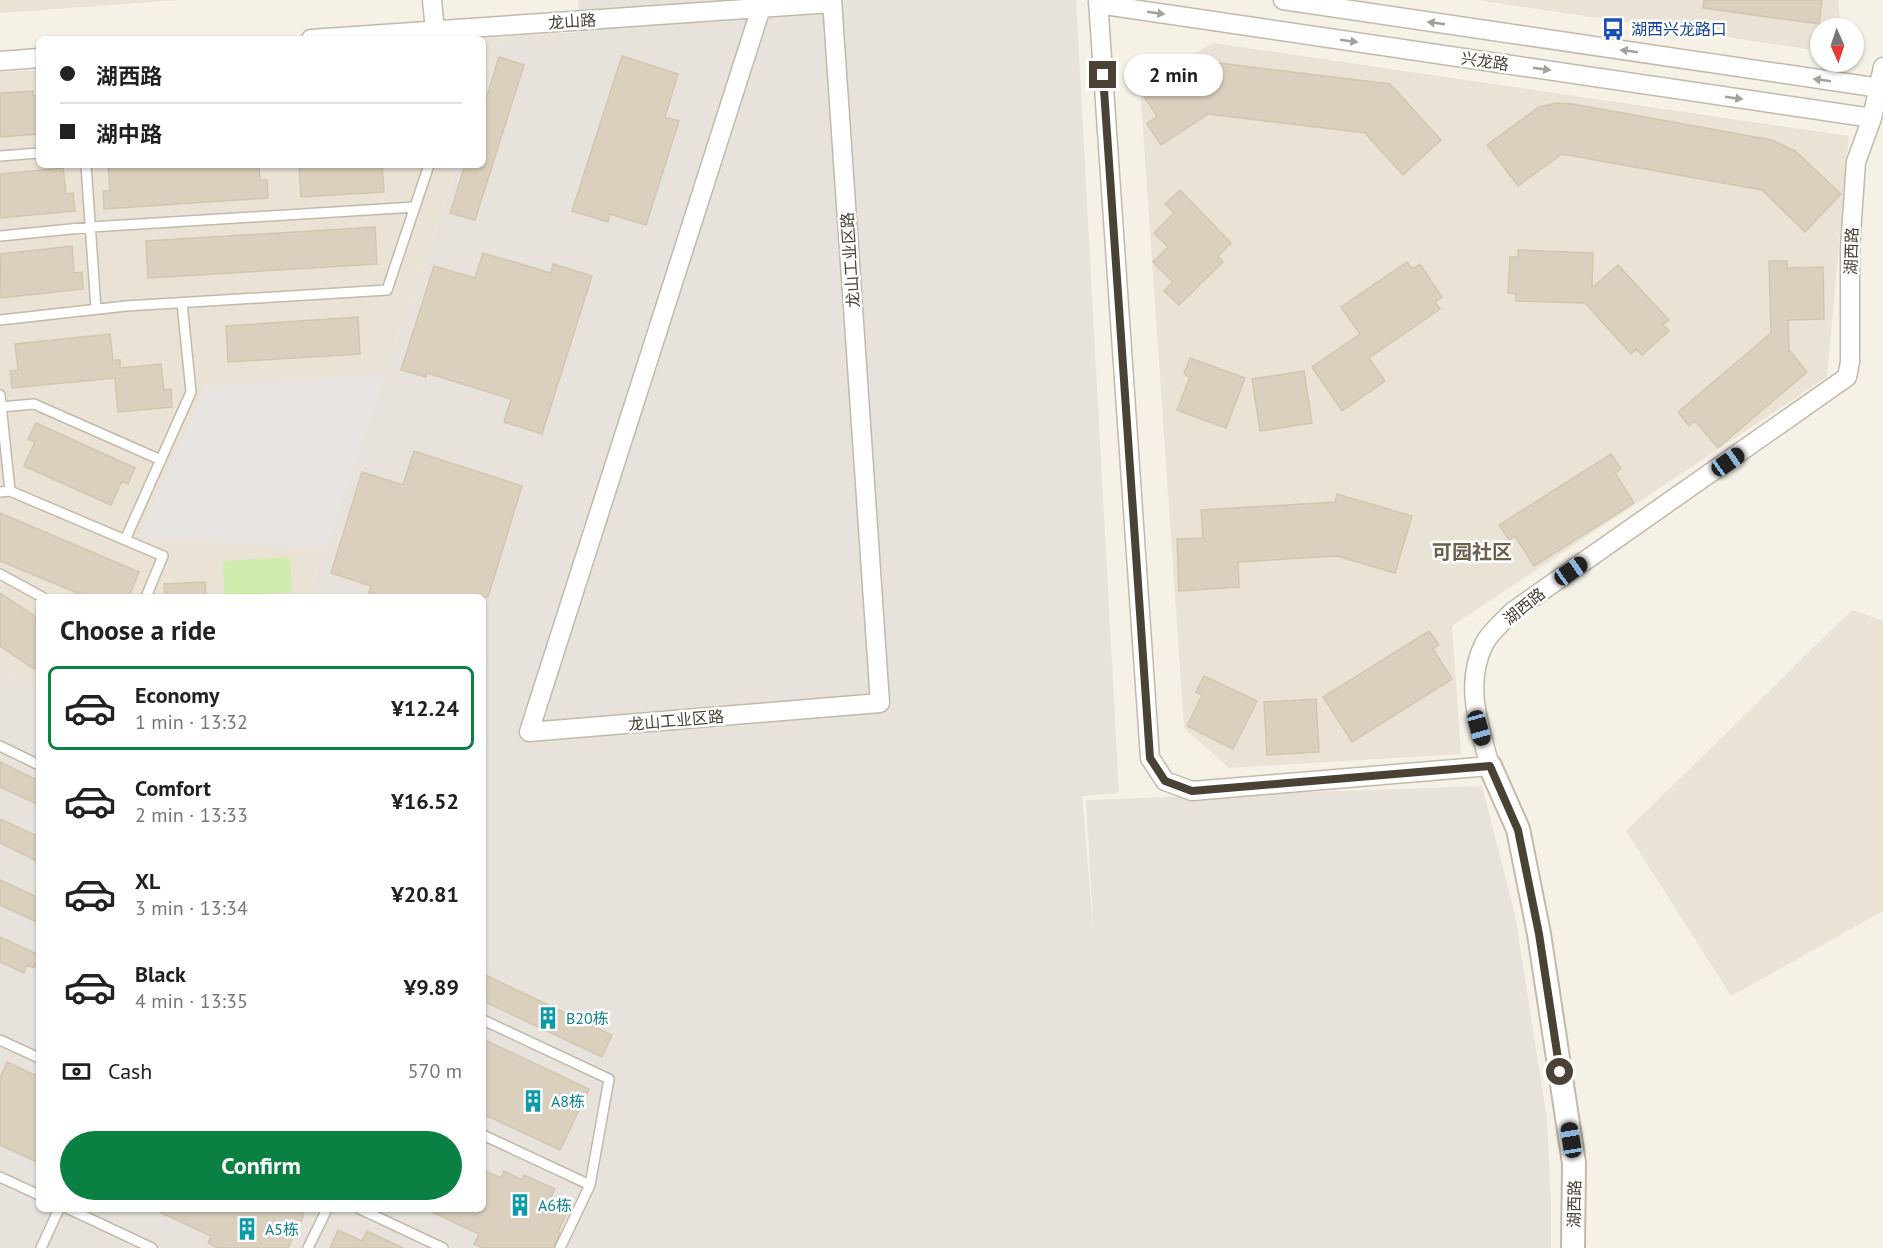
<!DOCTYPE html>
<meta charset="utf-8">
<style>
body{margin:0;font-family:"PT Sans","Noto Sans SC",sans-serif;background:#f2f2f2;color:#222;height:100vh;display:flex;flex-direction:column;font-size:22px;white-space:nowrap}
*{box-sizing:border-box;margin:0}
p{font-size:20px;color:#767676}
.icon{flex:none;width:33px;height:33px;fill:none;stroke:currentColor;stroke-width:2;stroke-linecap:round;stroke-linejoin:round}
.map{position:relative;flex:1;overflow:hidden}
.side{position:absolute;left:36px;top:594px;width:450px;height:618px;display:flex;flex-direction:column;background:#fff;border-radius:9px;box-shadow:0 2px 4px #0004}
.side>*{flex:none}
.guide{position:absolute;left:36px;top:36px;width:450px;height:132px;border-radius:9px;box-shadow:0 2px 4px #0004;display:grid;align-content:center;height:132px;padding:0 24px;background:#fff}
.needle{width:39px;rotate:177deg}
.controls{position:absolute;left:1810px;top:18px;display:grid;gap:12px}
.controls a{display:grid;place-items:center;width:54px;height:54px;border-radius:50%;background:#fff;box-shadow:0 2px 4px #0004;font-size:30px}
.end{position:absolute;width:27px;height:27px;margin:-14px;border:8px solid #494235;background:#fff;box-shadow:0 0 0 3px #fff}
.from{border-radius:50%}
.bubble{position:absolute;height:42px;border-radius:21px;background:#fff;box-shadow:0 2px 4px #0004;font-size:20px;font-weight:600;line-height:42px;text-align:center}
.car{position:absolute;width:18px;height:36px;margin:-18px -9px;border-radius:8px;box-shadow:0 0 4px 2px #0007;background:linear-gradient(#222 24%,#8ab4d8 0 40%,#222 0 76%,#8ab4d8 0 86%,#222 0)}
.guide b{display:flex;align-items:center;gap:21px;height:57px;font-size:22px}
.guide b+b{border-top:2px solid #e0e0e0}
.guide i{width:15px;height:15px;background:#222}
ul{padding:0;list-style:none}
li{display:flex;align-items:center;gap:18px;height:84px;margin:0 12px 9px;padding:0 12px;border:3px solid transparent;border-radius:9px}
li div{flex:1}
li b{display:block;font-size:22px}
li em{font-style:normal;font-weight:600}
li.selected{border-color:#0b8043}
li>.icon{width:54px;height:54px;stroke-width:1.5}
h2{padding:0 24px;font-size:27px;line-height:72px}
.pay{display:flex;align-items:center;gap:15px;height:66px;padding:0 24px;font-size:22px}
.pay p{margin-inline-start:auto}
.primary-button{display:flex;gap:12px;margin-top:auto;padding:12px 24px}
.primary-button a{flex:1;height:69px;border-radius:36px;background:#0b8043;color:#fff;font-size:24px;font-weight:600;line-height:69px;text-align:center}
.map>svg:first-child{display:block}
</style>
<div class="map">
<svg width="1883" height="1248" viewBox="0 0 1883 1248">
<rect width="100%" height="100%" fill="#f5f1e7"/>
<path fill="#eae3d5" d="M0,0H179L0,13Z
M1476,0H1838L1840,19L1838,28H1821V51Z
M501,37L483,89V39H478Z
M1213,43L1849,136L1827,377L1452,626L1461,754L1229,768L1184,728L1140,84Z
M39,70V165H457L308,597H39V693L0,667V72Z
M1852,610L1883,621V911L1731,996L1626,831Z"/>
<path fill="#e7e3dc" d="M578,0H1076L1119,793L1082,796L1094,938L1086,800L1482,786L1515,915L1547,1119L1551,1203V1248H0V667L39,693V1209H483V597H308L457,165H483V89L501,37L580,32Z"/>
<path fill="#cfedac" d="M290,557L292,592L225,596L223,561Z"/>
<path fill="#e6e3e0" d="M385,374L325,549L138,538L205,386Z"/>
<path fill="#dbd0be" stroke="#d3c6ae" stroke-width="1.5" d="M1704,0H1822L1819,24L1703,8Z
M622,56L678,74L665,117L679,121L646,225L610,214L608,222L572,211Z
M499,57L524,65L475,220L450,213L465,165H483V109Z
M1195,60L1390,84L1441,140L1403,175L1365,133L1208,114L1161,145L1147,124L1157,116L1143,95Z
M33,91V96H39V134L0,137V93Z
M1556,103L1573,104L1772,140L1795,151L1841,194L1805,232L1762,190L1562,154L1518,186L1487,145L1539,107Z
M108,165H259L260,180H267L268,198L104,209L103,191H110Z
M299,165H382L384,192L301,197Z
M63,168L66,194L73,193L75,211L0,218V174Z
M1180,190L1231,243L1218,256L1223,262L1179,305L1164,291L1173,282L1153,262L1168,247L1154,233L1174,213L1165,204Z
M375,227L377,264L148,278L146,241Z
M72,246L74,273L82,272L83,289L0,298L1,254Z
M1518,250L1593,253L1592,288L1618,265L1669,320L1663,325L1669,331L1642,355L1636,349L1631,354L1585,303L1516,301V294L1508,293L1510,257H1518Z
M483,253L551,273L553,264L592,276L542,434L504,422L511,399L427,373L426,377L401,370L434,266L475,278Z
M1769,261H1787V268L1823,267L1824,319L1788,320L1789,350L1807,372L1718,448L1695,421L1689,426L1678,412L1771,333Z
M1407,262L1412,269L1420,264L1442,297L1435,302L1440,309L1369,358L1385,381L1342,411L1312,367L1360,334L1341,307Z
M358,317L360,354L228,362L226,326Z
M110,334L113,360H120V368L161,364L164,390L171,389L172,407L118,412L115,378L12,388L10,371L18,370L15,344Z
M1190,358L1245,378L1226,428L1177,410L1190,377L1184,374Z
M1304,371L1312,423L1260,431L1252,379Z
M36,423L135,468L128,484L122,481L111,505L24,466L35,442L28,439Z
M414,451L522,486L488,597H368L371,586L331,573L362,472L403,485Z
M1611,454L1621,469L1615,473L1634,503L1534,566L1515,536L1509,540L1499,525Z
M1337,494L1412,516L1395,573L1337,556L1238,562L1239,587L1179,591L1177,539L1203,538L1201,510L1335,502Z
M0,513L139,572L129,597H87L0,561Z
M205,582L206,597H165L164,584Z
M0,593L39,619V662L34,669L0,646Z
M1429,631L1439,645L1433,649L1452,679L1352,742L1323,697Z
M1204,676L1257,701L1233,749L1187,726L1202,695L1196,692Z
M1316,699L1319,752L1267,755L1264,702Z
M0,762L39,781V805L0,787Z
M0,819L39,837V862L0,843Z
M0,880L39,898V923L0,905Z
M0,937L39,955L34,968L27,965L24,973L0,962Z
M483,974L612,1035L602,1057L483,1001Z
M483,1039L589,1089L560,1150L483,1114Z
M7,1062L39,1077V1163L0,1145V1078Z
M483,1170L501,1178L504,1171L522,1180L524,1175L555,1189L549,1201L568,1210L558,1232L560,1233L553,1248H483L474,1244L479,1234L426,1209H483Z
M153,1209H294L304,1214L288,1248H218L208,1243L211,1236Z
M338,1230L362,1241L367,1231L403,1248H330Z"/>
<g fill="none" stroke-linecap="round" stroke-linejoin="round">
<g stroke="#c2b9a9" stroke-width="12">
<path id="service" d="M0,156L39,153
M86,165L96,309
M0,236L91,227L415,207
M0,320L126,306L387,290L429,165
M0,395L10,491L0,492
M0,407L34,404L161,460
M10,491L163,556L146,597
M125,540L191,392L182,303
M0,574L42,597
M0,746L39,765
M483,1020L609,1079L590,1185L560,1248
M0,1040L39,1058
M483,1135L590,1185
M0,1177L39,1195
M69,1209L152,1248
M360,1209L443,1248
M41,1248L59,1209
M308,1248L327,1209"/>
</g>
<g stroke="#c2b9a9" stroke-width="21">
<path id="minor" d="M432,0L435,30
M1098,0L1150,758L1165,781L1192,791L1490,766C1479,726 1464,684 1484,644C1490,632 1503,622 1512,612L1847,377L1850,362V248L1856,162L1872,118L1883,67
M1283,0L1880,88
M1098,4L1872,118
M761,8L529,732L880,703L832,0
M311,39L832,3
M0,61L39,58"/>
</g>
<g stroke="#c2b9a9" stroke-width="26">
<path id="tertiary" d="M1490,766L1518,829L1539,934L1574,1163L1573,1248"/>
</g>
<use href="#service" stroke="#fff" stroke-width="9"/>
<use href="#minor" stroke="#fff" stroke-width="18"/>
<use href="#tertiary" stroke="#fff" stroke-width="22"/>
</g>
<defs><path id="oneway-solid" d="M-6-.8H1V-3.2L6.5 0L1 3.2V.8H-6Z" transform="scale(1.5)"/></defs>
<g fill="#a4a09a">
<use href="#oneway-solid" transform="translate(1156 13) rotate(8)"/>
<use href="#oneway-solid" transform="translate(1436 23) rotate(-172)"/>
<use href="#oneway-solid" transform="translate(1349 41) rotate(8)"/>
<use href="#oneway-solid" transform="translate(1629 51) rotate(-172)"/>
<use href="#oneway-solid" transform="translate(1542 69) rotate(8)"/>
<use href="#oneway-solid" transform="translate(1822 80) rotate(-172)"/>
<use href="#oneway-solid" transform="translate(1734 98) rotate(8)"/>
</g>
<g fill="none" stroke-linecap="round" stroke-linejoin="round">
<path stroke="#494235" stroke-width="8" d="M1103,75L1150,758L1165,781L1192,791L1490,766L1518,830L1539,934L1560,1072"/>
</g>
<defs>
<g id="bus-bare" transform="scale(1.8)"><path d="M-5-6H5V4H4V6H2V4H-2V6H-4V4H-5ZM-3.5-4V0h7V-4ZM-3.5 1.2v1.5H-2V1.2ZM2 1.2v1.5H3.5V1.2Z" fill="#1a4fb4" stroke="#fff" stroke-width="2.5" paint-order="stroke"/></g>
<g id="building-bare" transform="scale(1.8)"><path d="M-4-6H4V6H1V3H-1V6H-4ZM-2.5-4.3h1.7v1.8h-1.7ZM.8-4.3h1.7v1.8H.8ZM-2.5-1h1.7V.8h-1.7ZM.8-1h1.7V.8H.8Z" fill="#0f9aa8" stroke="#fff" stroke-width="2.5" paint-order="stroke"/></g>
</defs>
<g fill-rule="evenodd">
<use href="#bus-bare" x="1613" y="29"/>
<use href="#building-bare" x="548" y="1018"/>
<use href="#building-bare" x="533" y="1101"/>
<use href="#building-bare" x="520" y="1205"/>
<use href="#building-bare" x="247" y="1229"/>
</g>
<g text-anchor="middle" stroke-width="5" stroke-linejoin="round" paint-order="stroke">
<g font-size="16" fill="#494235" stroke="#fff">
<text transform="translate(572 21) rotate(-4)" y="6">龙山路</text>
<text transform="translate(1485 61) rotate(8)" y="6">兴龙路</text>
<text transform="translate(1851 251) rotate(-88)" y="6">湖西路</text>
<text transform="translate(850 260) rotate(-94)" y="6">龙山工业区路</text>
<text transform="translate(1524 606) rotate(-39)" y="6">湖西路</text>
<text transform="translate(676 720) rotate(-5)" y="6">龙山工业区路</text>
<text transform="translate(1574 1204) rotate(-89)" y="6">湖西路</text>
</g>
<g font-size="16" fill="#164399" stroke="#fff" text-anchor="start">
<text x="1631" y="35">湖西兴龙路口</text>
</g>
<g font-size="16" fill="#0d838f" stroke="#fff" text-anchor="start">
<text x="566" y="1024">B20栋</text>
<text x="551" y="1107">A8栋</text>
<text x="538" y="1211">A6栋</text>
<text x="265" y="1235">A5栋</text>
</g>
<g font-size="20" font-weight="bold" fill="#6d604b" stroke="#fff">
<text x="1472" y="559">可园社区</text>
</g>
</g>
</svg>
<div class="controls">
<a><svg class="needle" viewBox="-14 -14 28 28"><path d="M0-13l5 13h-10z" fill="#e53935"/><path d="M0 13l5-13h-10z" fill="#767676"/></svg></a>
</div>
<i class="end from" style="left:1560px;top:1072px"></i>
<i class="end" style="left:1103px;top:75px"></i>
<div class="bubble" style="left:1124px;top:54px;width:99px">2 min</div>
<i class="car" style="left:1728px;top:462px;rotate:55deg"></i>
<i class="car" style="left:1571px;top:571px;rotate:55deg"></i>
<i class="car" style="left:1479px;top:728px;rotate:164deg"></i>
<i class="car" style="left:1571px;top:1140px;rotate:351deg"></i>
<div class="guide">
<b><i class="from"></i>湖西路</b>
<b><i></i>湖中路</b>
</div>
<section class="side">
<h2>Choose a ride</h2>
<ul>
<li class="selected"><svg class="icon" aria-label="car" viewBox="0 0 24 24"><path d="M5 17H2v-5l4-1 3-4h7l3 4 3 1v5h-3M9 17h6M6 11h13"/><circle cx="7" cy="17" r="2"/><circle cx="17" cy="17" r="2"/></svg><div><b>Economy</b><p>1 min · 13:32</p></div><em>¥12.24</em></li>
<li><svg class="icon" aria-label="car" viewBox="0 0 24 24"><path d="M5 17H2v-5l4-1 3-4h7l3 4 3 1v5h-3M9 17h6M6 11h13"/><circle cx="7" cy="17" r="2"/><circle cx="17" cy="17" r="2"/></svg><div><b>Comfort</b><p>2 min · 13:33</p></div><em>¥16.52</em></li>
<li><svg class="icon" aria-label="car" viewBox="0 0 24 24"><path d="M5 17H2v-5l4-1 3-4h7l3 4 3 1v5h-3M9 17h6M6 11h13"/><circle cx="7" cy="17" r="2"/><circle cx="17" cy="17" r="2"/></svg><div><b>XL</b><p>3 min · 13:34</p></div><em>¥20.81</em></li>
<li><svg class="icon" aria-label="car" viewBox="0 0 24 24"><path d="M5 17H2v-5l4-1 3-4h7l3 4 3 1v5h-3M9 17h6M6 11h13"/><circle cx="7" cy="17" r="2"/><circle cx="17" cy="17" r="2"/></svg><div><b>Black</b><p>4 min · 13:35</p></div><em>¥9.89</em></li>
</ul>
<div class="pay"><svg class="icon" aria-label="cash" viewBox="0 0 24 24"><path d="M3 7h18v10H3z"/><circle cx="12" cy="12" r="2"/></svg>Cash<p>570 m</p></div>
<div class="primary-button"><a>Confirm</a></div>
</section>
</div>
